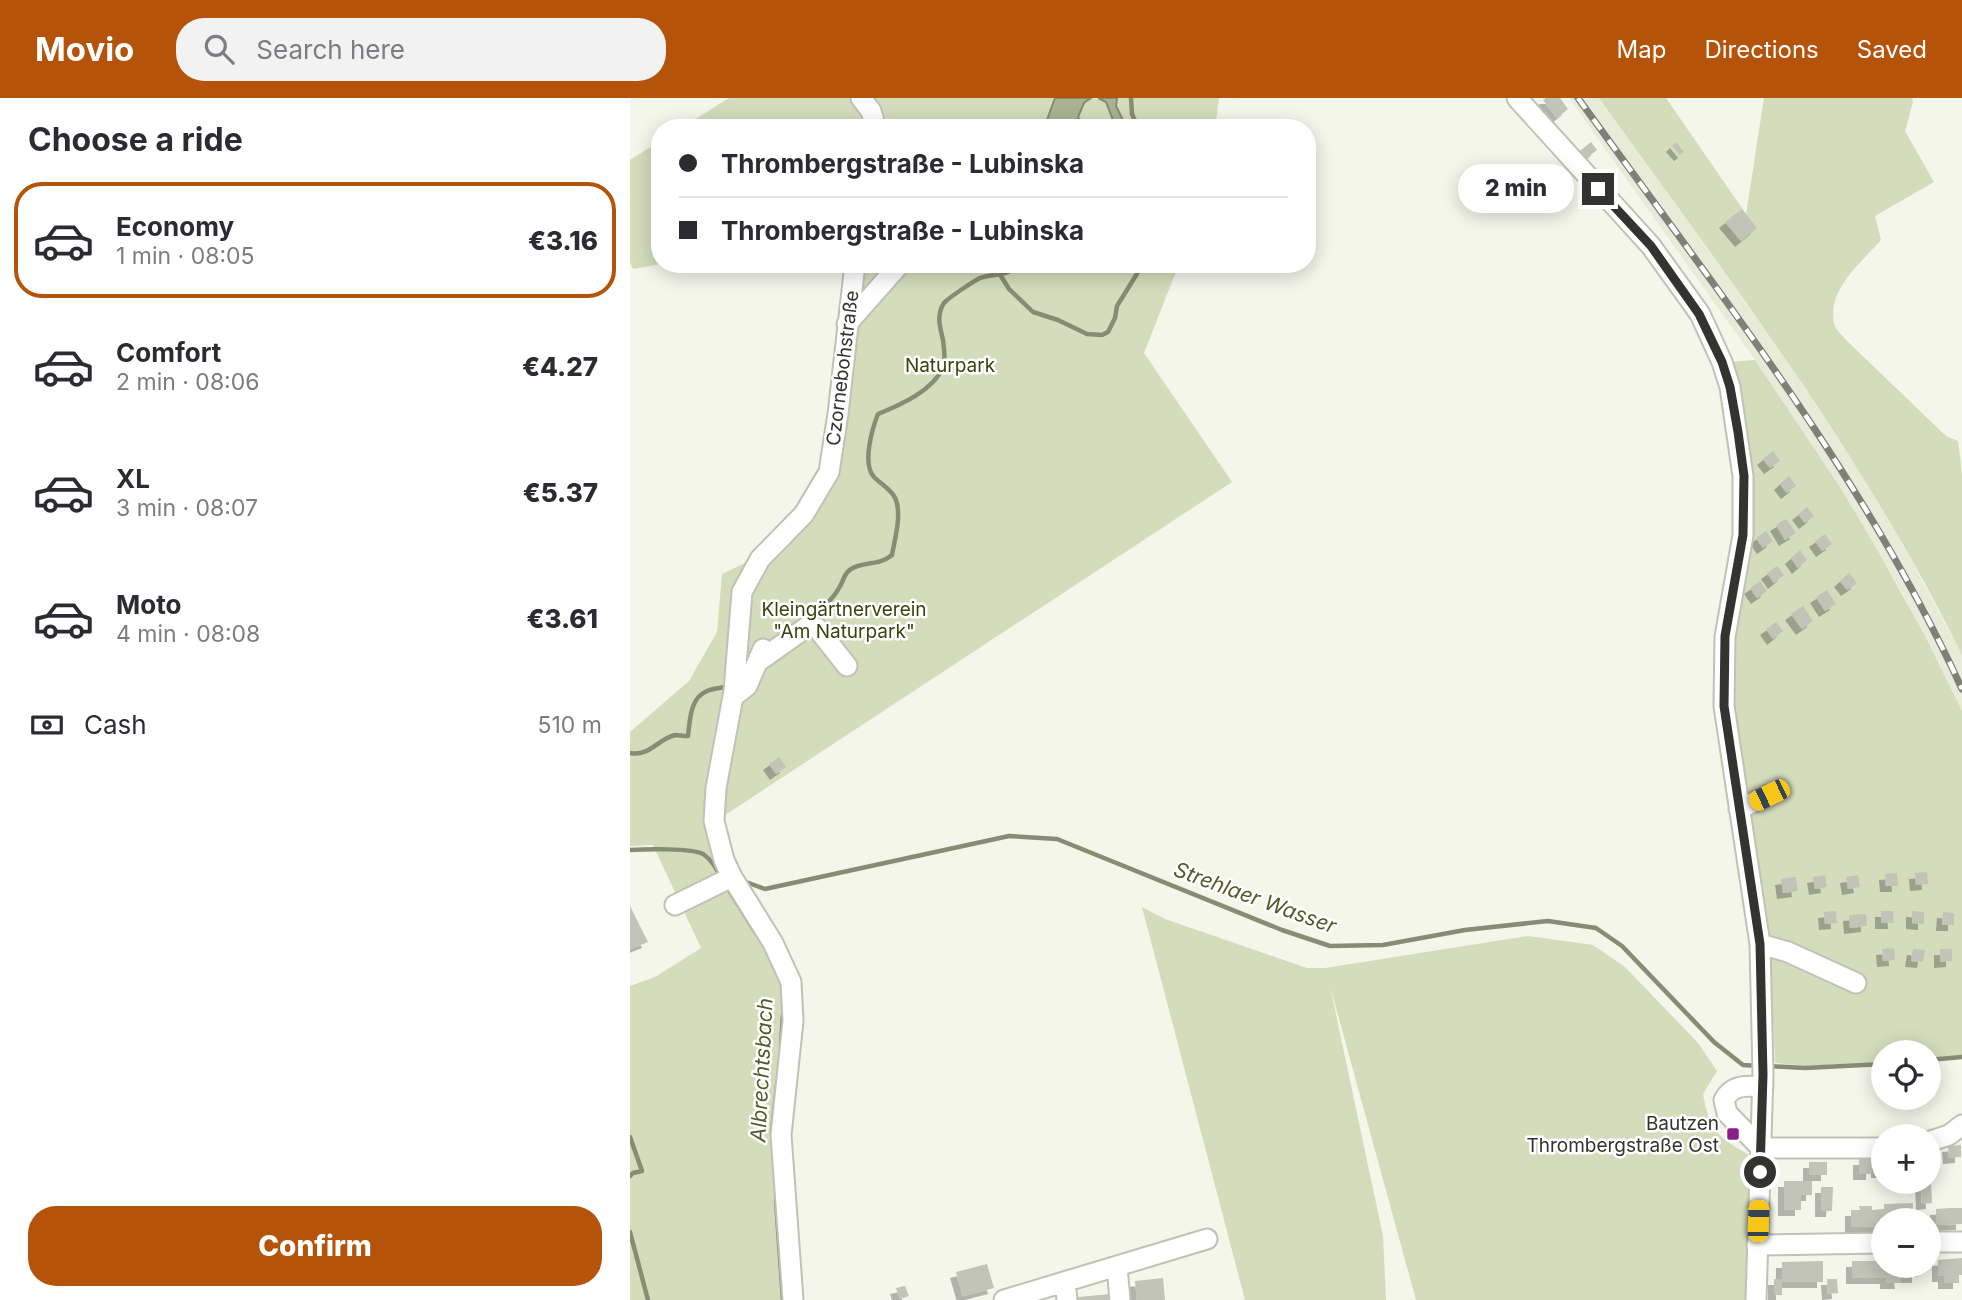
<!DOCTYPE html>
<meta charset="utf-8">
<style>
body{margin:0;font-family:Inter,sans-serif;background:#f2f2f3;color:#2b2b33;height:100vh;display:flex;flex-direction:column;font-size:26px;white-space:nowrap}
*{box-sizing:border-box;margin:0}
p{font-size:23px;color:#7c7c81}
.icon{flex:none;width:38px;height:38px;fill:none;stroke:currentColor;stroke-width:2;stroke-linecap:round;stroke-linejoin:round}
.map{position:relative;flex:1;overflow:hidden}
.side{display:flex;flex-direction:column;background:#fff;width:630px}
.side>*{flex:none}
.top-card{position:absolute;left:21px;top:21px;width:665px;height:154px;border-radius:28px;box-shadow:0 4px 18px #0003;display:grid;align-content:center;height:154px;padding:0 28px;background:#fff}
.tools{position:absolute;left:1241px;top:942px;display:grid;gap:14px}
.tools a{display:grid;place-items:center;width:70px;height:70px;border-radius:50%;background:#fff;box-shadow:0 4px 18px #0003;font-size:35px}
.end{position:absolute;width:32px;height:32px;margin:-16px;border:9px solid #33342f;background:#fff;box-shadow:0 0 0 4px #fff}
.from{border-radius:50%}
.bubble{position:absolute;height:49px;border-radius:24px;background:#fff;box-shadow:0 4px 18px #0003;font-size:23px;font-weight:800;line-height:49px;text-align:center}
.car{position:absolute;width:21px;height:42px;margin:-21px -10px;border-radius:9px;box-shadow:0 0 5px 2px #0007;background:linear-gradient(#f5c518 24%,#345 0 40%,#f5c518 0 76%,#345 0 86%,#f5c518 0)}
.top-card b{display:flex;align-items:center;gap:24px;height:66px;font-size:26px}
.top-card b+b{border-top:2px solid #e1e1e2}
.top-card i{width:18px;height:18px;background:#2b2b33}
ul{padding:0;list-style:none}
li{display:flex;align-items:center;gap:21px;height:116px;margin:0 14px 10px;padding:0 14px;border:4px solid transparent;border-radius:28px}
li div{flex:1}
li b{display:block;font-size:26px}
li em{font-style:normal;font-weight:800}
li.selected{border-color:#b45309}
li>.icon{width:63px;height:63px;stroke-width:1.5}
h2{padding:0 28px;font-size:32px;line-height:84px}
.pay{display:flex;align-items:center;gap:18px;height:77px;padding:0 28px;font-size:26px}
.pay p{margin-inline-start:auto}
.action{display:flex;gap:14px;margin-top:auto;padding:14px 28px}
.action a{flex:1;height:80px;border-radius:28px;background:#b45309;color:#fff;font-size:28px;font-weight:800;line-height:80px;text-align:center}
header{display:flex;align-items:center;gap:42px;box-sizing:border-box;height:98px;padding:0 35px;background:#b45309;color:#fff}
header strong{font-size:33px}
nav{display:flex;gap:38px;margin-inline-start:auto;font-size:24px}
.search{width:490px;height:63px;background:#f2f2f3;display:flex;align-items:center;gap:18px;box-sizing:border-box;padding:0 24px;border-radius:28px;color:#7c7c81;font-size:26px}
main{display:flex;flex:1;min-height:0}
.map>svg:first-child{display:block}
</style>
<header>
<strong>Movio</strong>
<div class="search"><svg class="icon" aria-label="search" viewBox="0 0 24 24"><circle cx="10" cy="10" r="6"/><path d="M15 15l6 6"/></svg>Search here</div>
<nav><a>Map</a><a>Directions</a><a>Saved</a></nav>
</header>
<main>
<section class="side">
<h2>Choose a ride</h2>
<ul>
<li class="selected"><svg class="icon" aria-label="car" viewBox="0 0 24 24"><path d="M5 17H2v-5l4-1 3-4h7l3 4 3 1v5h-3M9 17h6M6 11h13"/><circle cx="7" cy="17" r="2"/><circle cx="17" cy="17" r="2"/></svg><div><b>Economy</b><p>1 min · 08:05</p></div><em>€3.16</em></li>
<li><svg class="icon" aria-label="car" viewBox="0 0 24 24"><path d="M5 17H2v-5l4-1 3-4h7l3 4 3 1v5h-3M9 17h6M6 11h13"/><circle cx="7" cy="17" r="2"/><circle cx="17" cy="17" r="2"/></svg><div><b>Comfort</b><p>2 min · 08:06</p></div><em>€4.27</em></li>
<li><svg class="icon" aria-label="car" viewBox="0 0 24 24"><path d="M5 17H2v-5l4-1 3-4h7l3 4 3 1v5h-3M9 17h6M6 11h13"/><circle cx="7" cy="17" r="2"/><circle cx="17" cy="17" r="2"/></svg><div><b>XL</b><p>3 min · 08:07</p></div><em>€5.37</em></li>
<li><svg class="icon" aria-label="car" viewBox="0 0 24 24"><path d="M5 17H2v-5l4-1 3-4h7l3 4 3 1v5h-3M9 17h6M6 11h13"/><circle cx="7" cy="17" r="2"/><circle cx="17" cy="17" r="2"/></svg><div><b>Moto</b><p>4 min · 08:08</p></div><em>€3.61</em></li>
</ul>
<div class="pay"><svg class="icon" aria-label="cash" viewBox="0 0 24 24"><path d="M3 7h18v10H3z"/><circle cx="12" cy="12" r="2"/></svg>Cash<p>510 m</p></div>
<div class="action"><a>Confirm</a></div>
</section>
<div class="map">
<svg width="1332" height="1202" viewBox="0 0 1332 1202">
<defs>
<filter id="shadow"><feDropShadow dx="-6" dy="6" stdDeviation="0" flood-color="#0004"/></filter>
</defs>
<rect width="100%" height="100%" fill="#f3f6e9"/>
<path fill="#e7ebd8" d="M939,0H969L1146,247L1231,376L1266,434L1332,557V613L1273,496L1210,389L1125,262Z"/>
<path fill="#d4dcbc" d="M99,0H225L242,30H51Z
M240,0H425L414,30H252Z
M461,0L476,3L486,30H455L448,19L454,5Z
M487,0H589L585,30H497L486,8Z
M969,0H1036L1116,116L1134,0H1282L1283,4L1275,33L1304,84L1245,118L1251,142C1232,164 1197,191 1204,225C1205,231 1212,237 1216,242L1316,338L1328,343L1332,376V557C1234,357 1098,180 969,0Z
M30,43V166H32L3,171L0,164V62Z
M233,166H443L451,173L457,166H549L514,255L602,384L86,723L114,496L134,464L180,419Z
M1125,262L1210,389L1244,446L1293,534L1332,613V957L1299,960L1298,954H1253V964L1176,968L1145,965L1140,851L1096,588L1120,394L1115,325L1098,264Z
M115,465L109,493L81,724L157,886V1202H0V888L25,879L71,850L23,747L0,748V634L59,583L87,534L92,476Z
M512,809L535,821L677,870H695L898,838L963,847L995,869L1068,945L1087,973L1073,996C1080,1034 1087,1038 1119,1057L1116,1202H786L700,888L753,1138L756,1202H615Z"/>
<path fill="#abb292" stroke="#878c74" stroke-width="2" d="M425,0H461L454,5L448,19L455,30H414Z
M468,0H487L486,8L497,30H486L476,4Z"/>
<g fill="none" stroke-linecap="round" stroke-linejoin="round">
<path stroke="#878c74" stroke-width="4.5" d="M501,0L502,16L508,30
M371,178L379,191L403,214L428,222L457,236L472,237L478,234L485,220L487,208L513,166
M177,521C189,513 202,503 209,490C214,483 213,476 221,471C233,463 249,468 262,457C265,440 273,413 264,398C259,390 250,385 244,379C232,366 242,331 248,316C270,307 303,293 313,269C316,261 314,251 313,242C310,229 306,217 314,205C318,200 344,183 350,180C366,174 374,181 390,166
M0,655C19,659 28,641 45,637C49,637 53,638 58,638C60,622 60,600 77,593C84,590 93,590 100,588
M0,752C15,751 62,750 73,756C82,762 86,770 90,778
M113,783L135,791L379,738L427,741L652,832L700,848L753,847L835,832L918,823L966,830L992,848L1084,944L1113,967L1129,968
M97,789L126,835
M151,947L153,917
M1298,962L1332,959
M1138,968L1175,970L1253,966
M142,1033L147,987
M0,1039L12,1073L3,1075L0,1078
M146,1102L153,1202
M0,1134L18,1202"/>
</g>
<path fill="#c1c4b7" filter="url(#shadow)" d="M916,0H930L938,11L927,20L913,2Z
M961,44L967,52L956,61L950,53Z
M1046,44L1054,54L1050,57L1042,48Z
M977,71L986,81L979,88L969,77Z
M1112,111L1127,130L1111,143L1095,124Z
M1143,353L1150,363L1140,370L1133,361Z
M1159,378L1166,388L1157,395L1150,386Z
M1177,409L1184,418L1175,425L1168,416Z
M1156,421L1166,435L1155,442L1146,427Z
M1136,433L1143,443L1133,450L1126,440Z
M1195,436L1202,446L1192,453L1185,443Z
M1170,452L1177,462L1168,470L1161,460Z
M1147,468L1154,477L1144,485L1137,475Z
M1219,475L1227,485L1217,492L1210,483Z
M1130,483L1137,493L1127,500L1120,490Z
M1197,492L1206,506L1195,513L1186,499Z
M1173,508L1183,523L1172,531L1161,516Z
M1146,524L1153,533L1143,541L1136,531Z
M149,659L156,669L146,676L139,666Z
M1297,774L1298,786L1286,787L1285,775Z
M1267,775L1268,788H1256L1255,776Z
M1195,777L1197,789L1185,791L1183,779Z
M1228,777L1230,789L1218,791L1216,779Z
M1166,779L1168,793L1153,795L1151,781Z
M0,808L18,844L0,851Z
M1206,813L1207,825L1195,826L1194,814Z
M1251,813H1263L1264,825H1251Z
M1282,813L1294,814V826L1282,825Z
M1313,814L1324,815V827H1312Z
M1236,816L1237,828L1220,830L1219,817Z
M1264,850L1265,862L1253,863L1252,851Z
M1283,851L1295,852L1293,864L1281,863Z
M1310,851H1322V863L1310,864Z
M1331,1047V1059L1319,1060L1318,1048Z
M1247,1059H1253V1074H1247Z
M1229,1061H1242V1076H1229Z
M1179,1064H1197V1077H1179Z
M1154,1083H1182V1097H1171V1112H1154Z
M1291,1084H1301L1302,1105L1292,1106Z
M1191,1089H1203L1202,1113H1191Z
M1283,1105V1116H1278V1122H1253V1128L1221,1129V1112H1230L1229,1108H1242V1112L1254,1111V1106Z
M1320,1110H1332V1126L1306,1127V1111Z
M1332,1160V1177H1329V1185H1314V1178H1308V1162Z
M1193,1163V1184H1152V1197H1144V1181H1152V1164Z
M1222,1163H1253V1167H1288V1179H1270L1271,1185H1256V1180H1222Z
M357,1166L364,1190L333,1198L326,1174Z
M533,1180L535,1202H507L505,1183Z
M1197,1181H1207L1208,1195L1198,1196Z
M275,1188L279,1198L270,1201L266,1190Z
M481,1196V1202H448V1199Z"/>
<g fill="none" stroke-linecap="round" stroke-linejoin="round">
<g stroke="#bfc2b5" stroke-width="23">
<path id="minor" d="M231,0L241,13L246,30
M887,0L1021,148L1070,216L1092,264L1100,289L1113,378V437L1095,539L1094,608L1130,846L1133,976L1126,1202
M217,226L270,166
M129,563L177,529L187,530L217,568
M103,599L117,588L133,551
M1109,711L1139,697
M45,807L102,779
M1130,846L1158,854L1226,885
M1298,1044L1319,1037L1332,1027
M1131,1050H1253
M1131,1050L1097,1015L1094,1002C1102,986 1117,988 1133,988
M1298,1144H1332
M1127,1147L1253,1145
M487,1169L490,1202
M435,1184L437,1202
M163,1202L151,1037L163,923L161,884L143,845L102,779L94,762L84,723L86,690L104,593L112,494L130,461L174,416L199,374L208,316L225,166
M374,1202L577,1141"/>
</g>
<use href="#minor" stroke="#fff" stroke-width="19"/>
<g stroke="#7f8179" stroke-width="7">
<path id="rail" d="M948,0C1085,190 1234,377 1332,591"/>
</g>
<use href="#rail" stroke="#fff" stroke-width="4.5" stroke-dasharray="13" stroke-linecap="butt"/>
</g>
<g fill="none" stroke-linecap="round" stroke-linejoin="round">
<path stroke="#33342f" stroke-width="9" d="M968,91L1021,148L1069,216L1092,264L1100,289L1108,334L1114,378L1113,437L1095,538L1094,608L1130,846L1133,976L1130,1074"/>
</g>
<rect fill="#872188" stroke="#fff" stroke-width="2.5" x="1096" y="1029" width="14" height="14" rx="3.5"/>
<g text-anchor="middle" stroke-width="5" stroke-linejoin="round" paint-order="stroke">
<g font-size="19" fill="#3b420d" stroke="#fff">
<text x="320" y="274">Naturpark</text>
<text x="214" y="518">Kleingärtnerverein<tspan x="214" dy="22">"Am Naturpark"</tspan></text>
</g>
<g font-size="19" fill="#33342f" stroke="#fff">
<text transform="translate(212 270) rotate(-83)" y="7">Czornebohstraße</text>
</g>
<g font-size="19" fill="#33342f" stroke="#fff" text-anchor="end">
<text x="1089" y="1032">Bautzen<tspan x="1089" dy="22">Thrombergstraße Ost</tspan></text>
</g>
<g font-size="21" font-style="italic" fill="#525b27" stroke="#fff">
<text transform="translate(625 800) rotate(20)" y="7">Strehlaer Wasser</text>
<text transform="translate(132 972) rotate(-87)" y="7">Albrechtsbach</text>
</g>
</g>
</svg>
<div class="tools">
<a><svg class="icon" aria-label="locate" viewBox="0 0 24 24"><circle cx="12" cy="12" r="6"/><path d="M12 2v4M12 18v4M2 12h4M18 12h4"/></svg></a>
<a>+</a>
<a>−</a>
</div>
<i class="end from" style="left:1130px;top:1074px"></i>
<i class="end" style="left:968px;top:91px"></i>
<div class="bubble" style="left:828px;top:66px;width:116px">2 min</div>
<i class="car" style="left:1139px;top:697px;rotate:244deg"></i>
<i class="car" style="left:1128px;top:1123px;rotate:2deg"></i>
<div class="top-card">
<b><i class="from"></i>Thrombergstraße - Lubinska</b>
<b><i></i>Thrombergstraße - Lubinska</b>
</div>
</div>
</main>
